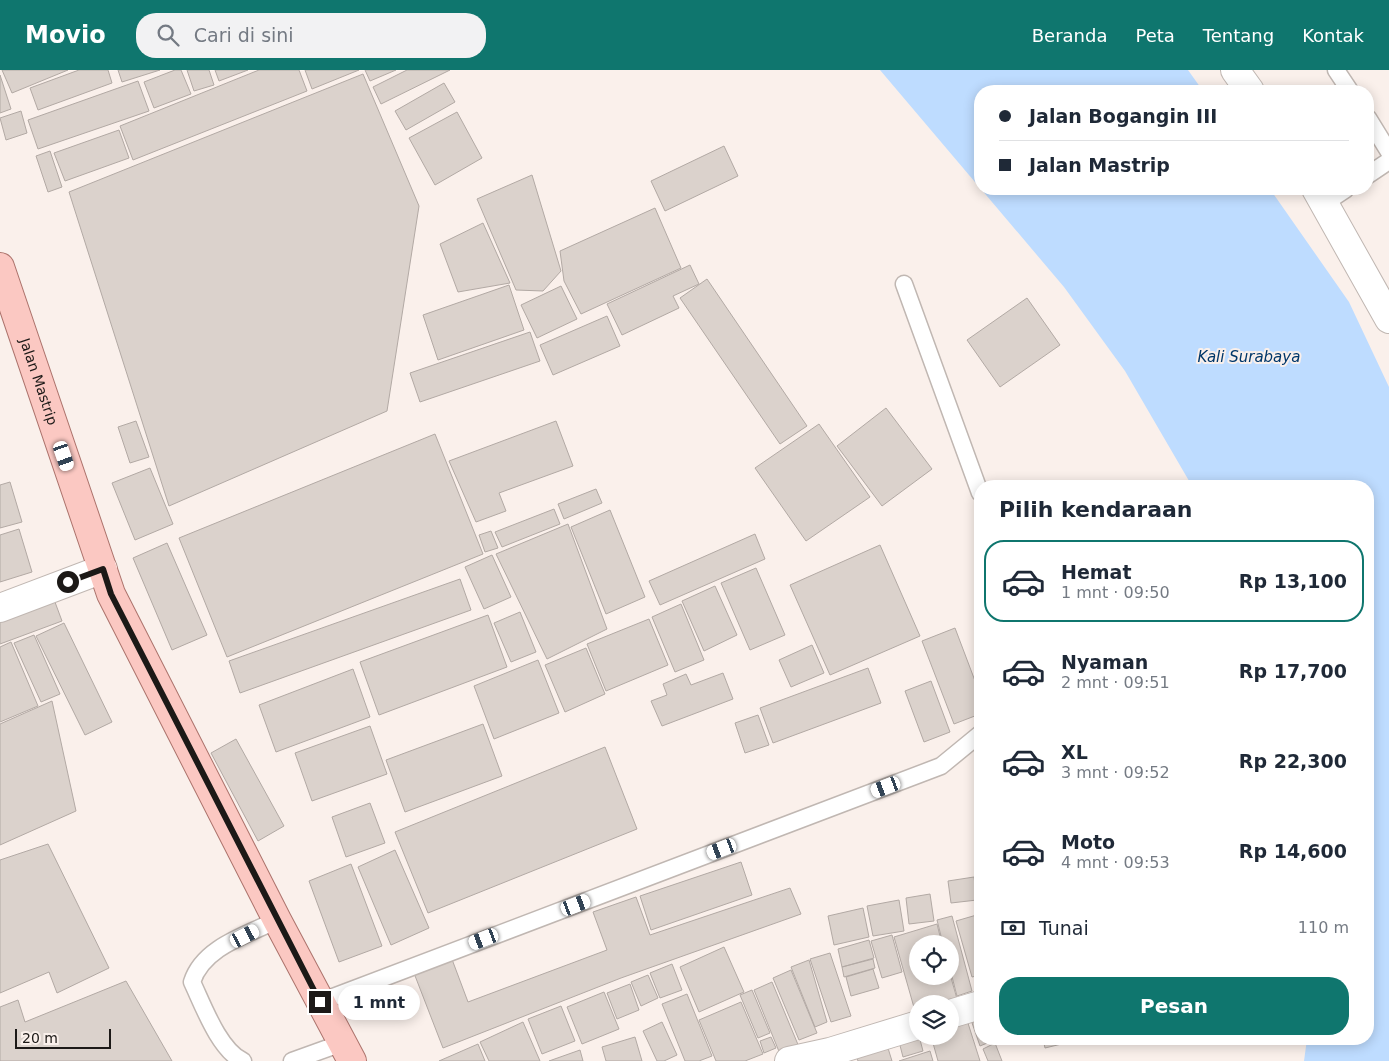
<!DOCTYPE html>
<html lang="id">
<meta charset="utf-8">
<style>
body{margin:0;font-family:"DejaVu Sans",sans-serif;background:#f2f2f3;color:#1f2937;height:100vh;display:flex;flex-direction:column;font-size:19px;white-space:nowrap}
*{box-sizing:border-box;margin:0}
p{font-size:16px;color:#747a83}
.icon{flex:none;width:28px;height:28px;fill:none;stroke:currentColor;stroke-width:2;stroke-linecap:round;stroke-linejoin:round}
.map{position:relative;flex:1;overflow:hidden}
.panel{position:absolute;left:974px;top:410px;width:400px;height:565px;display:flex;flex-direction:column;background:#fff;border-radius:20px;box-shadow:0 2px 12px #0003}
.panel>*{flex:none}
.banner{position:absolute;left:974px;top:15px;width:400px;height:110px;border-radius:20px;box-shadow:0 2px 12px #0003;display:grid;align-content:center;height:110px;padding:0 25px;background:#fff}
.fabs{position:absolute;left:909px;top:865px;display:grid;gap:10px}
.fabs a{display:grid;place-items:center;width:50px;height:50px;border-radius:50%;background:#fff;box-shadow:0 2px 12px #0003;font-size:25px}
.scale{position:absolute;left:15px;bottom:12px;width:96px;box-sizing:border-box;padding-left:5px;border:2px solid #1c1917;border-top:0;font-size:14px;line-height:18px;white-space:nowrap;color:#1c1917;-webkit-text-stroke:4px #faf0eb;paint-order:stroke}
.end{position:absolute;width:22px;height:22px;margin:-11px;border:6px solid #1c1917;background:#fff;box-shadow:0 0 0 2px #fff}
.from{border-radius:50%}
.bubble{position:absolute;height:35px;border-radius:18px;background:#fff;box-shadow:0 2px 12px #0003;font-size:16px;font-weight:700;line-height:35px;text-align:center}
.car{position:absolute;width:15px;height:30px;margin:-15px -8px;border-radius:6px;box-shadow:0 0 4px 1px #0007;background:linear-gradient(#fff 24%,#345 0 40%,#fff 0 76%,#345 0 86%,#fff 0)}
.banner b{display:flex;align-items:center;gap:18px;height:48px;font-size:19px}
.banner b+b{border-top:1px solid #e0e1e3}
.banner i{width:12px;height:12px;background:#1f2937}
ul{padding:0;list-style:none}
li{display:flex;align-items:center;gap:15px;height:82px;margin:0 10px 8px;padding:0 15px;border:2px solid transparent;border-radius:20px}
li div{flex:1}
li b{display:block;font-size:19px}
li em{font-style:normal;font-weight:700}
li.active{border-color:#0f766e}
li>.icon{width:45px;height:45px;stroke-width:1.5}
h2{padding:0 25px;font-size:22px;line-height:60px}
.pay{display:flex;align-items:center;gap:12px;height:55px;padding:0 25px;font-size:19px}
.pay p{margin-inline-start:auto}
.action{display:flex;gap:10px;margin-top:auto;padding:10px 25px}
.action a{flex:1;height:58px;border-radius:20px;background:#0f766e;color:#fff;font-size:20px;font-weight:700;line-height:58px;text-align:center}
header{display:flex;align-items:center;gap:30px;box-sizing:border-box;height:70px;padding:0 25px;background:#0f766e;color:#fff}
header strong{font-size:24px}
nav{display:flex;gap:28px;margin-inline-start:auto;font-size:18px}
.search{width:350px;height:45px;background:#f2f2f3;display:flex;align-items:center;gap:12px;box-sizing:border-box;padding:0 18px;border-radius:20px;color:#747a83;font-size:19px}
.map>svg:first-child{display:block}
</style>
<header>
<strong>Movio</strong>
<div class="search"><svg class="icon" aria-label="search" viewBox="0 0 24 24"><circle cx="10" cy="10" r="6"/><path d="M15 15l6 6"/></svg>Cari di sini</div>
<nav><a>Beranda</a><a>Peta</a><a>Tentang</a><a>Kontak</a></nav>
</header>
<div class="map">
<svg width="1389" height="991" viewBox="0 0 1389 991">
<rect width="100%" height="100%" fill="#faf0eb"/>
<path fill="#bedcff" d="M880,0H1188L1203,21H980V118Z
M981,119H1270L1349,232L1389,317V991H1304L1307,969H1368V416H1192L1125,301L1064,217Z"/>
<path fill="#dbd2cc" stroke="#b2a9a4" d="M2,0H68L12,23Z
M79,0H108L112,13L38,40L30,18Z
M118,0H160L122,12Z
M175,0H181L191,24L154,38L144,12Z
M187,0H209L214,15L194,21Z
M215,0H248L219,11Z
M259,0H299L307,21L133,90L120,56Z
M305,0H359L312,19Z
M365,0H396L370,11Z
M407,0H450L381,34L373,17Z
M363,4L419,136L387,341L169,436L69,122Z
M0,5L11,39L0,43Z
M138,11L149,41L38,79L28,50Z
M444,13L455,32L406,60L395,41Z
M21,41L27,63L6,70L0,48Z
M457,42L482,88L435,115L409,68Z
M119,60L129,88L65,111L54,83Z
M724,76L738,106L665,141L651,111Z
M50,81L62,117L48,122L36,86Z
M532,105L561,201L543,221L516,220L477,129Z
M655,138L681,198L581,244L564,211L560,181Z
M483,153L510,213L458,222L440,174Z
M690,195L699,214L673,226L679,238L622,265L607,234Z
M707,209L807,356L780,374L680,228Z
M509,215L524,260L438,290L423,245Z
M561,216L577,249L537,268L521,235Z
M1027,228L1060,275L1000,317L967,270Z
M607,246L620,276L553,305L540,275Z
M530,262L540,291L420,332L410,303Z
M886,338L932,399L882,436L837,376Z
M136,351L149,387L130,393L118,357Z
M556,351L573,396L499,423L506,441L476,452L449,391Z
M819,354L870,427L806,471L755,398Z
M435,364L483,484L227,587L179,468Z
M150,398L173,454L135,470L112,413Z
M10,412L22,452L0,458V415Z
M596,419L602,433L564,449L558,434Z
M554,439L560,454L502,477L495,462Z
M610,440L645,527L606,544L571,457Z
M568,454L607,559L547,589L496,484Z
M19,459L32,502L0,512V465Z
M491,461L498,478L485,482L479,465Z
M755,464L765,489L660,535L649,511Z
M167,473L207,565L172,580L133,488Z
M880,475L920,566L830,605L790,515Z
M492,485L511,527L484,539L465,497Z
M756,498L785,565L750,580L721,513Z
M460,509L471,540L240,623L229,591Z
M715,516L737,565L704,581L682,531Z
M52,524L62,551L0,574V543Z
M681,534L704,590L675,602L652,547Z
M520,542L536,582L511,592L494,553Z
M488,545L507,597L379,645L360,592Z
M649,549L668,595L606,621L587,574Z
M64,553L112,652L85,665L36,566Z
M955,558L980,624V644L954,654L922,571Z
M34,565L60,624L41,632L14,573Z
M11,572L38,636L0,652V577Z
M812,575L824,603L791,617L779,590Z
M586,578L605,624L565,642L545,595Z
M538,590L559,643L494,669L474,616Z
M868,598L881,633L773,673L760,638Z
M353,599L370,647L276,682L259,635Z
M723,603L733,629L662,656L651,631L667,625L663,614L686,604L691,615Z
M931,611L950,662L924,672L905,621Z
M52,631L76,741L0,775V654Z
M758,645L769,675L745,683L735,653Z
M483,654L502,706L405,742L386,690Z
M370,656L387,704L312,731L295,683Z
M236,669L284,756L258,771L211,683Z
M605,677L637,759L428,843L395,762Z
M370,733L385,773L346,787L332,747Z
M48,774L109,898L57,923L49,902L0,923V790Z
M395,780L429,858L391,875L358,797Z
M741,792L752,825L651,860L640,826Z
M351,794L382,876L339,892L309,811Z
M974,807L977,830L951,833L948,811Z
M790,818L801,844L621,908L443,978L412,898L450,884L468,932L607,880L593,842L636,827L650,865Z
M930,824L934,851L909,854L906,828Z
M899,830L904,861L873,866L867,836Z
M863,838L869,867L834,875L828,846Z
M980,844V905L972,907L956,851Z
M952,846L972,921L957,926L950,899V874H943L937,850Z
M937,854L942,874H918V906H950V904L957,929L941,934H918V940L915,941L894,867Z
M892,865L902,902L882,908L871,871Z
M869,870L874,888L842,897L838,879Z
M724,877L744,922L699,942L680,897Z
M830,883L851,946L831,952L810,889Z
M873,889L875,898L844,907L842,897Z
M809,890L827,952L815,957L791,897Z
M672,894L682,920L660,928L650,903Z
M873,899L879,918L851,926L846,907Z
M791,900L817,963L799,970L773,908Z
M648,905L658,928L641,936L631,912Z
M126,911L172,991H0V937L18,930L25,952Z
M772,912L799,977L780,984L754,920Z
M630,914L639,940L617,949L607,923Z
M752,920L770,963L758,968L740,925Z
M604,922L619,959L582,974L567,937Z
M687,924L712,986L699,991H685L662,934Z
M741,932L763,984L745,991H716L699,950Z
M561,936L575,971L542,984L528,949Z
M980,944V969H991L992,971L980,976L970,947Z
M967,950L980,991H938L931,966H950V955Z
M523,952L540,991H489L480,972Z
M662,952L677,985L664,991H657L643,961Z
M897,964L919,966L923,981L903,987Z
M635,967L642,991H606L602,977Z
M771,967L776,978L764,983L760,971Z
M1043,969H1082L1045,978Z
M995,973L1002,991H988L983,979Z
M478,974L485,991H439Z
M887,975L892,991H858L856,986Z
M580,980L583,991H549Z
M930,981L933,991H899Z"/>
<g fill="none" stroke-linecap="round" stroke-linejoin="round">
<g stroke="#c0b7b2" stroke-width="19">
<path id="service" d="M1336,0L1350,21
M1368,48L1389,82
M1368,105L1389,91
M1325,133L1346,119
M904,214L980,423
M320,932L941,696L980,664
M243,991C219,980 203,935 192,912C203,877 247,865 277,850
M292,991L342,973"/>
</g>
<g stroke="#c0b7b2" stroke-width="30">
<path id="minor" d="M0,538L103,499
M950,944L980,935
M789,991L830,982L918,955"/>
</g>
<g stroke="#c0b7b2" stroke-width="30">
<path id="secondary" d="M1235,0L1250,21
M1316,119L1389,249"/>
</g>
<g stroke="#ac736c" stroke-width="30">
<g id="primary">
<path id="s1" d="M0,197L111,524L277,850L352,991"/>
</g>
</g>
<use href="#service" stroke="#fff" stroke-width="16"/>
<use href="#minor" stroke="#fff" stroke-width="28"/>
<use href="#secondary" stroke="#fff" stroke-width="28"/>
<use href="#primary" stroke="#fbc8c2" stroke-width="28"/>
</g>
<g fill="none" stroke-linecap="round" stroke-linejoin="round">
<path stroke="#1c1917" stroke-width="6" d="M68,512L103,499L111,524L320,932"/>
</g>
<g text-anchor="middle" stroke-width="4" stroke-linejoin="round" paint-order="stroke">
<g font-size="14" fill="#1c1917" stroke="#faf0eb">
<text dy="5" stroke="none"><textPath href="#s1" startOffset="121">Jalan Mastrip</textPath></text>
</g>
<g font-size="15" font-style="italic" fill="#00376a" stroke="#faf0eb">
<text x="1249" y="292">Kali Surabaya</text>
</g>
</g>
</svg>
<div class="fabs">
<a><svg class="icon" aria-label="locate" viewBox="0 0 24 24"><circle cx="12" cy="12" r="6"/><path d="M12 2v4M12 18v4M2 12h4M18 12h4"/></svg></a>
<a><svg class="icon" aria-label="layers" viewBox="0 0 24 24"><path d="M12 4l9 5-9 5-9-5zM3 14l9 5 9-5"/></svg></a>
</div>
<div class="scale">20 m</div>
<i class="end from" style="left:68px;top:512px"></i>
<i class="end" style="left:320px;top:932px"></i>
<div class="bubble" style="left:338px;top:915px;width:82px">1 mnt</div>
<i class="car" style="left:64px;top:386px;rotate:161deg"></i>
<i class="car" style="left:886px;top:717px;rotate:249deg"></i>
<i class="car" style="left:722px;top:779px;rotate:249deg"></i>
<i class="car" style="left:576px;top:835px;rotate:69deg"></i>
<i class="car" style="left:245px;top:866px;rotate:63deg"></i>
<i class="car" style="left:484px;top:869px;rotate:249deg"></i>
<div class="banner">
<b><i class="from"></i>Jalan Bogangin III</b>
<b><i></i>Jalan Mastrip</b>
</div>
<section class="panel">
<h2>Pilih kendaraan</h2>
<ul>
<li class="active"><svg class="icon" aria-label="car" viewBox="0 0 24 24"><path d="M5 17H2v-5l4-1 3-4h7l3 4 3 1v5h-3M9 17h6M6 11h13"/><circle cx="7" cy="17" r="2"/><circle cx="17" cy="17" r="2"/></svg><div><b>Hemat</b><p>1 mnt · 09:50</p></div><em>Rp 13,100</em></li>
<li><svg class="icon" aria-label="car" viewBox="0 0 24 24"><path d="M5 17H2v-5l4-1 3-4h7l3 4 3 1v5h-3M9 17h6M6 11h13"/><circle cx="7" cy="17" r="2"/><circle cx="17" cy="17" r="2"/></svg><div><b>Nyaman</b><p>2 mnt · 09:51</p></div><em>Rp 17,700</em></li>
<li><svg class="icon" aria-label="car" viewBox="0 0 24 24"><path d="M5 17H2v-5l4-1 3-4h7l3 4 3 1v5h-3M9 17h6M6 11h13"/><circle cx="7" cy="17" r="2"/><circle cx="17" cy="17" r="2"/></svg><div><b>XL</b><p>3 mnt · 09:52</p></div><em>Rp 22,300</em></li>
<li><svg class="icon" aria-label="car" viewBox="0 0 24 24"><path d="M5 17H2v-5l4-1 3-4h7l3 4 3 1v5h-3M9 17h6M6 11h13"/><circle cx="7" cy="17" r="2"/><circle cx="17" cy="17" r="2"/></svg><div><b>Moto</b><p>4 mnt · 09:53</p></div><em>Rp 14,600</em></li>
</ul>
<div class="pay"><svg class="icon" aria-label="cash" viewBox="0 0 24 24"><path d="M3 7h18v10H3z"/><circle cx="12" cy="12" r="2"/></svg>Tunai<p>110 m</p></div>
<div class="action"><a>Pesan</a></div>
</section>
</div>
